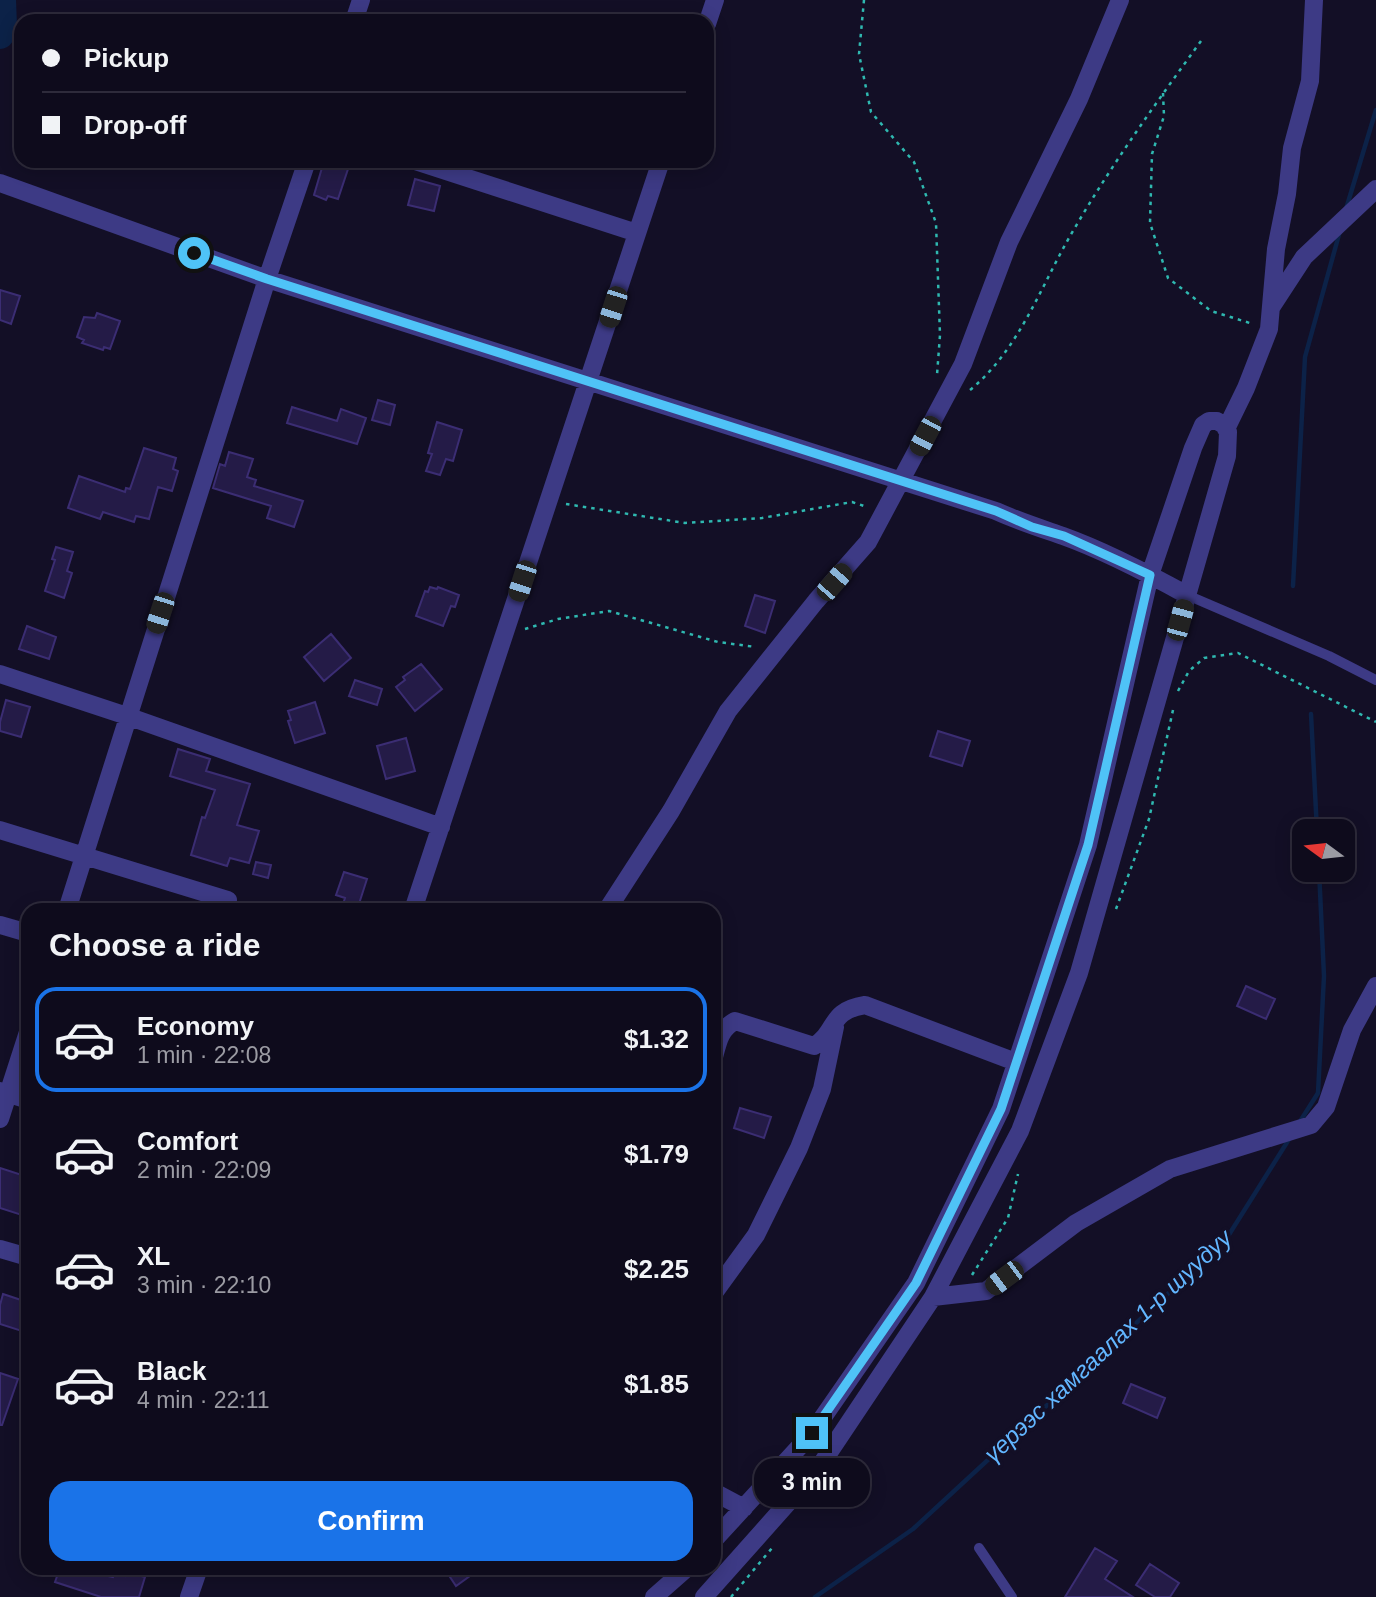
<!DOCTYPE html>
<meta charset="utf-8">
<style>
body{margin:0;font-family:Arial,sans-serif;background:#171425;color:#f1f3f6;height:100vh;display:flex;flex-direction:column;font-size:26px;white-space:nowrap}
*{box-sizing:border-box;margin:0}
p{font-size:23px;color:#9b9ba3}
.icon{flex:none;width:38px;height:38px;fill:none;stroke:currentColor;stroke-width:2;stroke-linecap:round;stroke-linejoin:round}
.map{position:relative;flex:1;overflow:hidden}
.panel{position:absolute;left:21px;top:903px;width:700px;height:672px;display:flex;flex-direction:column;background:#0e0b1c;border-radius:21px;box-shadow:0 4px 18px #0003,0 0 0 2px #2e2b3b}
.panel>*{flex:none}
.top-card{position:absolute;left:14px;top:14px;width:700px;height:154px;border-radius:21px;box-shadow:0 4px 18px #0003,0 0 0 2px #2e2b3b;display:grid;align-content:center;height:154px;padding:0 28px;background:#0e0b1c}
.needle{width:46px;rotate:285deg}
.controls{position:absolute;left:1292px;top:819px;display:grid;gap:14px}
.controls a{display:grid;place-items:center;width:63px;height:63px;border-radius:14px;background:#0e0b1c;box-shadow:0 4px 18px #0003,0 0 0 2px #2e2b3b;font-size:35px}
.end{position:absolute;width:32px;height:32px;margin:-16px;border:9px solid #4fc3f7;background:#111;box-shadow:0 0 0 4px #111}
.from{border-radius:50%}
.bubble{position:absolute;height:49px;border-radius:21px;background:#0e0b1c;box-shadow:0 4px 18px #0003,0 0 0 2px #2e2b3b;font-size:23px;font-weight:700;line-height:49px;text-align:center}
.car{position:absolute;width:21px;height:42px;margin:-21px -10px;border-radius:9px;box-shadow:0 0 5px 2px #0007;background:linear-gradient(#222 24%,#8ab4d8 0 40%,#222 0 76%,#8ab4d8 0 86%,#222 0)}
.top-card b{display:flex;align-items:center;gap:24px;height:66px;font-size:26px}
.top-card b+b{border-top:2px solid #2e2b3b}
.top-card i{width:18px;height:18px;background:#f1f3f6}
ul{padding:0;list-style:none}
li{display:flex;align-items:center;gap:21px;height:105px;margin:0 14px 10px;padding:0 14px;border:4px solid transparent;border-radius:21px}
li div{flex:1}
li b{display:block;font-size:26px}
li em{font-style:normal;font-weight:700}
li.current{border-color:#1a73e8}
li>.icon{width:63px;height:63px;stroke-width:1.5}
h2{padding:0 28px;font-size:32px;line-height:84px}
.action{display:flex;gap:14px;margin-top:auto;padding:14px 28px}
.action a{flex:1;height:80px;border-radius:21px;background:#1a73e8;color:#fff;font-size:28px;font-weight:700;line-height:80px;text-align:center}
.map>svg:first-child{display:block}
</style>
<div class="map">
<svg width="1376" height="1597" viewBox="0 0 1376 1597">
<rect width="100%" height="100%" fill="#130f26"/>
<g fill="none" stroke-linecap="round" stroke-linejoin="round">
<path stroke="#0c2248" stroke-width="4.5" d="M1346,209L1376,110
M1293,586L1305,357L1340,231
M1311,714L1317,831
M1299,1123L1318,1093L1324,976L1319,870
M815,1597L913,1529L1225,1241L1291,1136"/>
<path stroke="#0c2248" stroke-width="28" d="M0,35L3,25L2,0"/>
</g>
<path fill="#241b47" stroke="#3b2d73" stroke-width="2" d="M324,161H335L349,166L338,199L328,196L326,200L314,195Z
M415,179L440,186L434,211L408,205Z
M0,290L20,296L11,324L0,320Z
M97,313L120,321L110,349L104,347L103,350L82,343L84,340L77,337L84,317L95,318Z
M378,400L395,405L390,425L372,420Z
M292,407L337,421L341,409L366,418L357,444L287,423Z
M437,422L462,430L453,461L446,459L440,475L426,471L432,454L428,453Z
M144,448L176,458L173,469L178,471L172,491L158,487L149,519L136,516L134,522L103,512L100,519L68,508L79,476L125,492L126,488L130,489Z
M229,452L253,459L247,477L256,480L254,486L303,501L294,527L267,518L271,506L213,488L220,464L225,466Z
M56,547L73,552L67,571L72,573L64,598L45,591L55,560L52,559Z
M430,587L437,589L438,587L459,595L455,607L451,606L443,626L416,616L425,591L428,592Z
M755,595L775,601L765,633L745,626Z
M27,626L56,637L49,659L19,649Z
M331,634L351,658L324,681L304,657Z
M421,664L442,689L415,711L396,687L405,680L403,677Z
M355,680L382,689L377,705L349,696Z
M6,700L30,707L21,737L0,731V722Z
M315,702L325,733L295,743L288,721L291,720L288,711Z
M938,731L970,741L962,766L930,756Z
M406,738L415,771L386,779L377,746Z
M178,749L210,759L206,771L250,784L237,825L259,831L249,863L230,858L227,866L191,855L202,817L205,818L215,790L170,776Z
M256,862L271,865L268,878L253,874Z
M344,872L367,879L357,910H341L345,898L336,895Z
M1246,986L1275,999L1266,1019L1237,1006Z
M740,1108L771,1117L764,1138L734,1128Z
M0,1168L28,1177V1217L0,1208Z
M3,1294L24,1301L23,1305L28,1307V1333L0,1324V1305Z
M0,1373L18,1379L2,1425H0Z
M1131,1384L1165,1398L1157,1418L1123,1403Z
M1095,1548L1117,1561L1105,1579L1133,1597H1065Z
M1150,1564L1179,1583L1170,1597H1155L1136,1585Z
M60,1568H90L88,1572L113,1577L114,1573L125,1576L126,1572L145,1577L139,1597H101L55,1582Z
M444,1568H481L456,1586Z"/>
<g fill="none" stroke-linecap="round" stroke-linejoin="round">
<path stroke="#2fb8b0" stroke-width="2.5" stroke-dasharray="3.5 5" stroke-linecap="butt" d="M864,0L859,54L871,112L914,162L936,223L940,335L937,375
M1163,93L1164,116L1152,154L1150,223L1168,278L1211,311L1253,324
M970,390C1020,349 1041,285 1073,231C1112,164 1156,103 1201,41
M566,504L685,523L762,518L852,502L867,507
M525,629L558,619L609,611L718,642L756,647
M1178,691L1189,671L1204,658L1238,653L1376,722
M1116,909L1149,819L1173,710
M972,1275L1008,1218L1018,1174
M731,1597L772,1548"/>
<path stroke="#3d3a85" stroke-width="10" d="M1187,595L1329,656L1376,680
M979,1548L1012,1597"/>
<path stroke="#3d3a85" stroke-width="18" d="M354,21L361,0
M707,24L715,0
M415,161L637,233
M0,183L267,279L996,511C1018,521 1040,528 1063,536C1105,551 1147,573 1187,595
M1272,306L1304,257L1376,189
M1226,429L1246,388L1269,329L1276,249L1287,194L1292,148L1310,81L1314,0
M0,674L127,716L441,827
M0,830L228,900
M67,910L267,279L307,161
M413,910L661,161
M607,910L671,811L728,711L816,601L868,542L963,364L1009,242L1079,99L1120,0
M0,925L28,933
M714,1057C718,1042 720,1029 735,1021L814,1046C838,1031 828,1011 865,1005L1016,1062
M0,1091L28,1100
M0,1119L28,1032
M0,1249L28,1257
M714,1293L756,1235L799,1148L822,1089L835,1027
M933,1297L986,1291L1076,1223L1170,1169L1311,1125L1326,1107L1352,1030L1376,986
M714,1492L744,1508
M189,1597L199,1568
M654,1597L687,1568
M704,1597L818,1469L933,1297L1020,1131L1079,973L1227,456L1228,432L1224,425L1217,421H1209L1203,425L1193,448L1150,575L1088,845L1001,1109L916,1283L812,1433L714,1540"/>
</g>
<g fill="none" stroke-linecap="round" stroke-linejoin="round">
<path stroke="#4fc3f7" stroke-width="9" d="M194,253L267,279L996,511L1032,527L1064,536L1150,575L1088,845L1001,1109L916,1283L812,1433"/>
</g>
<g text-anchor="middle" stroke-width="7" stroke-linejoin="round" paint-order="stroke">
<g font-size="24" font-style="italic" fill="#62b6ff" stroke="#130f26">
<text transform="translate(1108 1346) rotate(-43)" y="8">үерээс хамгаалах 1-р шуудуу</text>
</g>
</g>
</svg>
<div class="controls">
<a><svg class="needle" viewBox="-14 -14 28 28"><path d="M0-13l5 13h-10z" fill="#e53935"/><path d="M0 13l5-13h-10z" fill="#9b9ba3"/></svg></a>
</div>
<i class="end from" style="left:194px;top:253px"></i>
<i class="end" style="left:812px;top:1433px"></i>
<div class="bubble" style="left:754px;top:1458px;width:116px">3 min</div>
<i class="car" style="left:613px;top:307px;rotate:198deg"></i>
<i class="car" style="left:925px;top:436px;rotate:208deg"></i>
<i class="car" style="left:522px;top:581px;rotate:198deg"></i>
<i class="car" style="left:834px;top:582px;rotate:41deg"></i>
<i class="car" style="left:160px;top:613px;rotate:198deg"></i>
<i class="car" style="left:1180px;top:620px;rotate:15deg"></i>
<i class="car" style="left:1004px;top:1278px;rotate:233deg"></i>
<div class="top-card">
<b><i class="from"></i>Pickup</b>
<b><i></i>Drop-off</b>
</div>
<section class="panel">
<h2>Choose a ride</h2>
<ul>
<li class="current"><svg class="icon" aria-label="car" viewBox="0 0 24 24"><path d="M5 17H2v-5l4-1 3-4h7l3 4 3 1v5h-3M9 17h6M6 11h13"/><circle cx="7" cy="17" r="2"/><circle cx="17" cy="17" r="2"/></svg><div><b>Economy</b><p>1 min · 22:08</p></div><em>$1.32</em></li>
<li><svg class="icon" aria-label="car" viewBox="0 0 24 24"><path d="M5 17H2v-5l4-1 3-4h7l3 4 3 1v5h-3M9 17h6M6 11h13"/><circle cx="7" cy="17" r="2"/><circle cx="17" cy="17" r="2"/></svg><div><b>Comfort</b><p>2 min · 22:09</p></div><em>$1.79</em></li>
<li><svg class="icon" aria-label="car" viewBox="0 0 24 24"><path d="M5 17H2v-5l4-1 3-4h7l3 4 3 1v5h-3M9 17h6M6 11h13"/><circle cx="7" cy="17" r="2"/><circle cx="17" cy="17" r="2"/></svg><div><b>XL</b><p>3 min · 22:10</p></div><em>$2.25</em></li>
<li><svg class="icon" aria-label="car" viewBox="0 0 24 24"><path d="M5 17H2v-5l4-1 3-4h7l3 4 3 1v5h-3M9 17h6M6 11h13"/><circle cx="7" cy="17" r="2"/><circle cx="17" cy="17" r="2"/></svg><div><b>Black</b><p>4 min · 22:11</p></div><em>$1.85</em></li>
</ul>
<div class="action"><a>Confirm</a></div>
</section>
</div>
